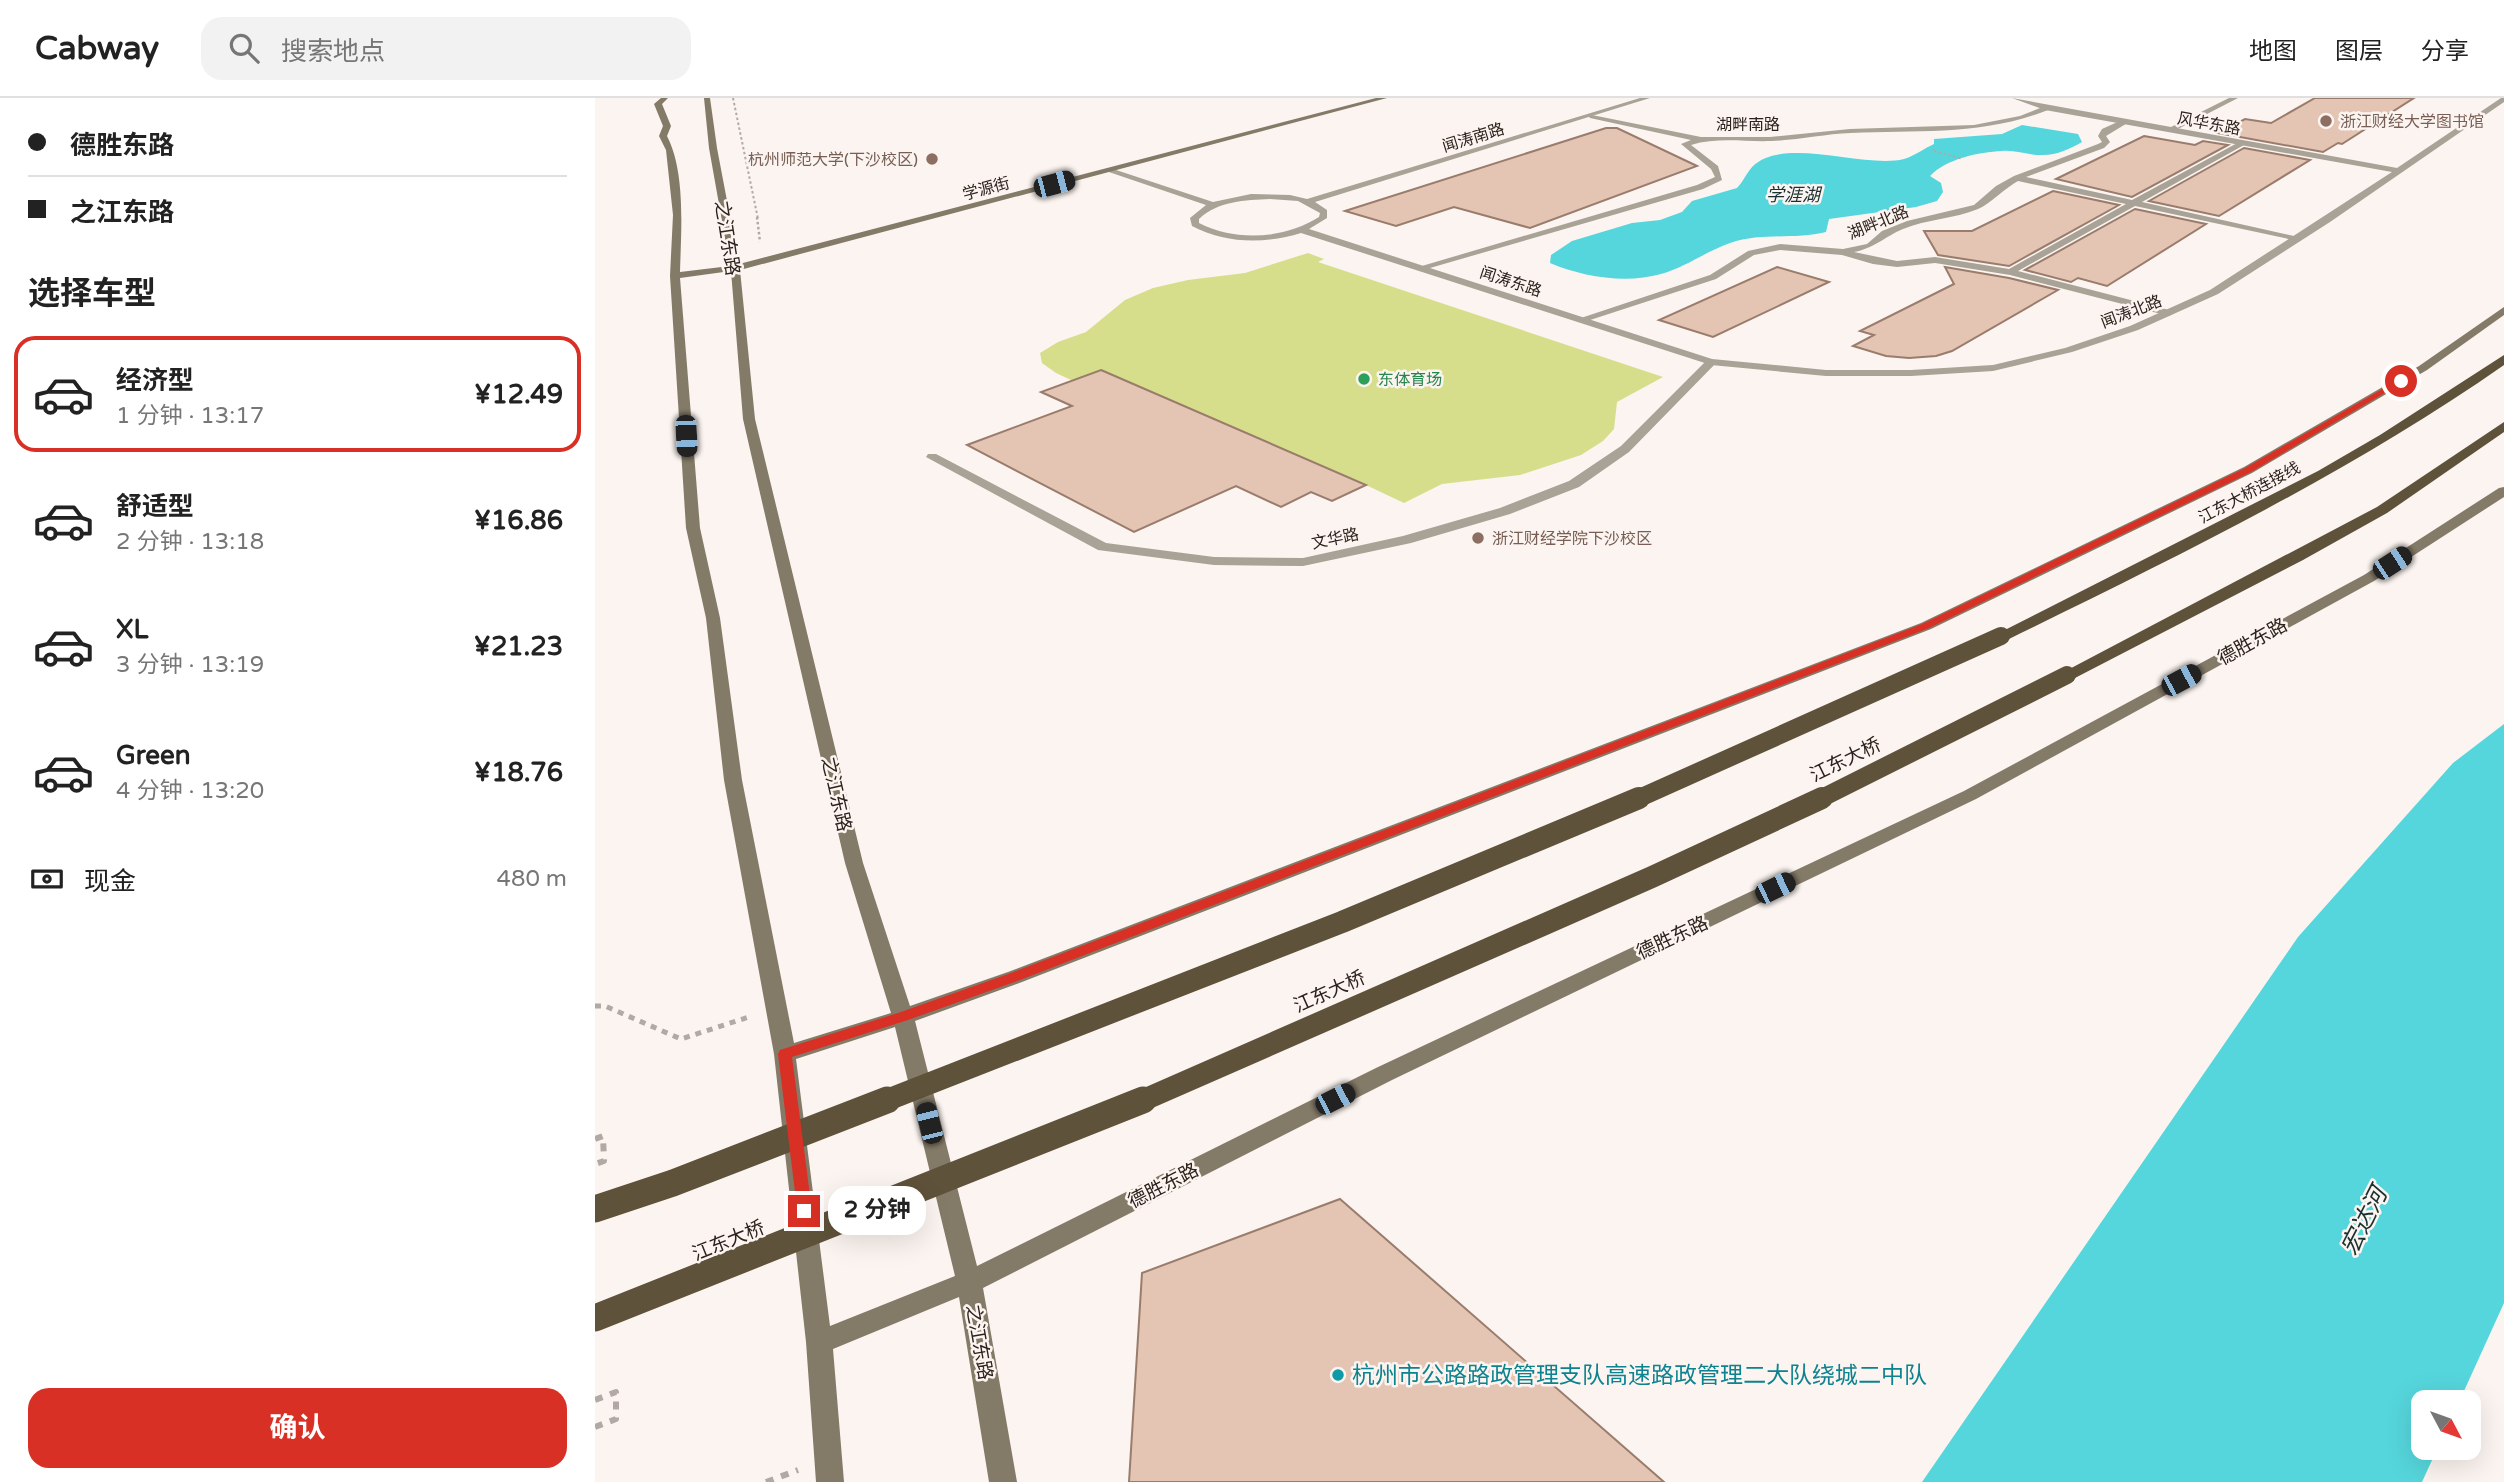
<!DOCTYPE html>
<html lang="zh">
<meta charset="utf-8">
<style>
body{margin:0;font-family:"Varela Round","Noto Sans SC",sans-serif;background:#f2f2f2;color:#222;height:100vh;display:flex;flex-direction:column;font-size:26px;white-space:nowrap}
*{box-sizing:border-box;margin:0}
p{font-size:23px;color:#767676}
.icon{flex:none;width:38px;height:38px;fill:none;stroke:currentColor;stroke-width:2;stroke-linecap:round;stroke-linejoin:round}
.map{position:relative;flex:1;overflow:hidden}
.details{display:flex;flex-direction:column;background:#fff;width:595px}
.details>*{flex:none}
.banner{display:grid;align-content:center;height:154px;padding:0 28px;background:#fff}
.needle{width:46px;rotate:131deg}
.buttons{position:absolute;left:1816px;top:1292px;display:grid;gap:14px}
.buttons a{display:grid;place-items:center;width:70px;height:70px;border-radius:14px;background:#fff;box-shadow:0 7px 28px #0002;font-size:35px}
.end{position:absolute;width:32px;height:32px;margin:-16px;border:9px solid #d93025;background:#fff;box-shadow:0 0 0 4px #fff}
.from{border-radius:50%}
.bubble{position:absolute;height:49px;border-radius:21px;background:#fff;box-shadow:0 7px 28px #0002;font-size:23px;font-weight:700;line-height:49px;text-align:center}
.car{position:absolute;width:21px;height:42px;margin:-21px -10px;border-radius:9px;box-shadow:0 0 5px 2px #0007;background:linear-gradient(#222 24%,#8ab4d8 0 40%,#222 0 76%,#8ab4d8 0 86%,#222 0)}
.banner b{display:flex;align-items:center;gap:24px;height:66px;font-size:26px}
.banner b+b{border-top:2px solid #e0e0e0}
.banner i{width:18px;height:18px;background:#222}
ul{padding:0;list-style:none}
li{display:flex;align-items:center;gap:21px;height:116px;margin:0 14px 10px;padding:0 14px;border:4px solid transparent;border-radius:21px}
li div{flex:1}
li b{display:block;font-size:26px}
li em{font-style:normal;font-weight:700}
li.current{border-color:#d93025}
li>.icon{width:63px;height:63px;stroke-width:1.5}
h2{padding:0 28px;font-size:32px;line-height:84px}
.pay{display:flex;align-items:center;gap:18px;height:77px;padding:0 28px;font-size:26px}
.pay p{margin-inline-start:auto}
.cta{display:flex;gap:14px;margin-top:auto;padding:14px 28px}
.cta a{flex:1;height:80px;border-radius:21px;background:#d93025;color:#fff;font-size:28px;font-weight:700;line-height:80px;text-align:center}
header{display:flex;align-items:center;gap:42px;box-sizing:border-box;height:98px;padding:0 35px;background:#fff;border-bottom:2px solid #e0e0e0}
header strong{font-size:33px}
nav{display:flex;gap:38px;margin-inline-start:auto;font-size:24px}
.search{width:490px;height:63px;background:#f2f2f2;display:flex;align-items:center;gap:18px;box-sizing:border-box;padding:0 24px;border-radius:21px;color:#767676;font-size:26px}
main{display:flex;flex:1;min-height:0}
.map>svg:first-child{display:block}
</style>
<header>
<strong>Cabway</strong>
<div class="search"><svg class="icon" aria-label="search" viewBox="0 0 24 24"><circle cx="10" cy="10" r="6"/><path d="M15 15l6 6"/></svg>搜索地点</div>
<nav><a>地图</a><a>图层</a><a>分享</a></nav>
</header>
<main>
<section class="details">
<div class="banner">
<b><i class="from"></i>德胜东路</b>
<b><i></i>之江东路</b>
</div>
<h2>选择车型</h2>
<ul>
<li class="current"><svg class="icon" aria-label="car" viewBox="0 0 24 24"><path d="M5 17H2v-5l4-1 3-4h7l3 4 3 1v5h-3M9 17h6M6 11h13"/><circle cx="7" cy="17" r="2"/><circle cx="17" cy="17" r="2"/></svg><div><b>经济型</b><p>1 分钟 · 13:17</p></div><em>¥12.49</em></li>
<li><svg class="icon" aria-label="car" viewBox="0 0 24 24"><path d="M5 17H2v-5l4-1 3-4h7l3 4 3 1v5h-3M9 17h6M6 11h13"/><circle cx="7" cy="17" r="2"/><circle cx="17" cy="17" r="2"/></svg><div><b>舒适型</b><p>2 分钟 · 13:18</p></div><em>¥16.86</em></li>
<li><svg class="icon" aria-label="car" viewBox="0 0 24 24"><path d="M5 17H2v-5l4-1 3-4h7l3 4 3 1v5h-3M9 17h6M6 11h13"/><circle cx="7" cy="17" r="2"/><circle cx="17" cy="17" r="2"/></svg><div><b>XL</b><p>3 分钟 · 13:19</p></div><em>¥21.23</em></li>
<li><svg class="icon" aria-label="car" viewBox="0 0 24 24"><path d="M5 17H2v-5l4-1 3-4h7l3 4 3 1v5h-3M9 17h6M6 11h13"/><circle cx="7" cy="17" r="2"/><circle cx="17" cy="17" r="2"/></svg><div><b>Green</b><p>4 分钟 · 13:20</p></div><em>¥18.76</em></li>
</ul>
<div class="pay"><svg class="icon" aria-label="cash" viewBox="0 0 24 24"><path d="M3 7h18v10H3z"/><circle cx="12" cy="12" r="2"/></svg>现金<p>480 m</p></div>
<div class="cta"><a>确认</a></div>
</section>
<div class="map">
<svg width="1909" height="1384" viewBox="0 0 1909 1384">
<rect width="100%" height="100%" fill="#fbf4f0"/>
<path fill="#d6de8b" d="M713,155L729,161L723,164L1068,279L1022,304L1019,331L1008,343L986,357L925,377L847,386L809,405L771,387L737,403L461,275L447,265L445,255L463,244L491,234L530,202L558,190L593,182L650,175Z"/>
<path fill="#55d6dc" d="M1427,27L1483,36L1487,44C1475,51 1460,58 1445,57C1433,57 1420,52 1407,53C1384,54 1351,61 1335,78L1346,85L1348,94L1342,103L1321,109L1234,121L1231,134C1200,142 1167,134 1135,145C1112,153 1091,169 1066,176C1031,186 988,179 955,165L956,157L977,143L1037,125L1065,122L1087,114L1097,103L1142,90C1148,84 1152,74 1158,68C1190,38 1270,71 1309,61C1319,58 1330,50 1339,46V41L1407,36Z
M1909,626V1205L1864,1304H1829V1349H1843L1827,1384H1327L1703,839L1858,665Z"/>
<path fill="#e4c4b3" stroke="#9a7c6c" stroke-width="2" d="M1720,0H1819L1747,46L1743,45L1728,54L1623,35L1650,21L1676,25Z
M1011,30H1022L1102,68L935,130L859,109L801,128L750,113Z
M1549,38L1600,47L1608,43L1633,47L1537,99L1461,81Z
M1649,50L1715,62L1624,118L1554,103Z
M1458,93L1524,107L1414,168L1343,157L1329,133H1377Z
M1540,111L1611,126L1512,188L1483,180L1476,184L1430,172Z
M1182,169L1234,184L1118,239L1064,222Z
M1350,169L1414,180L1463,192L1357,253L1341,258L1314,260L1291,258L1258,248L1279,237L1265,233L1359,186Z
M506,272L771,387L737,403L716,394L686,409L641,388L539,434L372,347L477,308L446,294Z
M745,1101L1069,1384H534L547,1175Z"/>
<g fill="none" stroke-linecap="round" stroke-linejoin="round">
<path stroke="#b2a9a5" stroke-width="2" stroke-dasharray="2.5 2.5" stroke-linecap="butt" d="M138,0L163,121
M1339,53L1368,61"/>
<path stroke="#b2a9a5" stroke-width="2.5" stroke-dasharray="2.5 2.5" stroke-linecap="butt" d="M162,119L165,144"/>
<path stroke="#b2a9a5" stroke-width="5" stroke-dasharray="6 6" stroke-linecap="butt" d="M0,908H10L86,941L157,918"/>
<path stroke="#b2a9a5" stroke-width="6" stroke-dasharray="8 8" stroke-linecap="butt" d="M0,1041L8,1038L9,1063L0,1066
M0,1302L21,1294V1321L0,1329
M171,1384L203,1372"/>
<path fill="#a9a296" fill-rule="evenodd" d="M1112,262L1122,264L1034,354L984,389L915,416L816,445L708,468L619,467L503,452L331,359L333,356H341L511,445L619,459L708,460L808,438L905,410L974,383L1026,348Z"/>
<path fill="#a9a296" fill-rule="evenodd" d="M1634,0H1643L1577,34L1570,32Z
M1450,8L1453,12C1388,38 1324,32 1256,35C1229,36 1203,42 1176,43C1149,44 1122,39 1096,47L1123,68L1127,82L1108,91L828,172L820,170L1102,87L1120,79L1116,71L1086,46L1096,42L995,20L992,16L1106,39H1175L1255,31L1379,27L1425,18Z
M1527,22L1534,24L1511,38L1515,44L1509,50L1431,79L1537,102L1646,43L1649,47L1547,104L1708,140L1703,143L1540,108L1423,173L1578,213L1579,215L1574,218L1415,177L1340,165L1302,169L1278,166L1247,157L1185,152L1159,157L1121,181L989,224L980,222L1115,177L1153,153L1185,146L1248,151L1272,146L1287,133L1312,123L1379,107L1401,88L1419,78L1503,46L1507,44L1503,38L1507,31ZM1423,83L1531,106L1414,171L1340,159L1302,163L1259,154C1280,150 1289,139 1308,131C1332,121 1359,121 1383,111C1395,106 1410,90 1423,83Z"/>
<path fill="#a9a296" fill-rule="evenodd" d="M1045,0H1055L720,104L732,112V120L714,131L1117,261L1231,272H1316L1398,267L1470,250L1535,228L1615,192L1797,74L1450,12L1417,0L1802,70L1906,0H1909V4L1735,124L1623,196L1543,232L1477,254L1398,273L1316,278H1231L1116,267L706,135C670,146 631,146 597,128L595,120L611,107L508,72L515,70L618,104L656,96L695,97L712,101ZM675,101L703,103L725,115L724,119C689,141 641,144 604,125V121C623,103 650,102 675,101Z"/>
<path fill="#847a68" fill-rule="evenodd" d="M66,0H73L67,6L76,28L72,38C91,75 86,133 85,174L135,168L114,50L109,0H115L122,50L144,166L781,0H792L145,172L160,321L268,765L315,908L413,874L1326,525L1649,369L1824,268L1909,209V217L1832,272L1657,375L1336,531L427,884L320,923L382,1168L781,970L1369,693L1769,477L1904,390L1909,389V399L1779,483L1381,701L797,982L388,1190L422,1384H394L364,1199L238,1251L249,1384H221L211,1244L179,956L129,682L111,520L91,430L75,178L78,117L71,52L64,38L68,28L59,6ZM136,173L148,321L250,765L296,915L199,945L147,682L125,520L105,430L85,180ZM300,929L360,1178L235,1228L201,961Z"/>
<path fill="#5f523a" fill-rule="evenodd" d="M1909,257V267C1753,376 1583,458 1412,542L1406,543L1398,538L1723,373L1785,337Z
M1909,324V334L1792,415L1708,462L1478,581L1472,582L1463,577L1782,409Z"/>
<path stroke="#5f523a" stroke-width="18" d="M1040,702L1406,538
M1223,702L1472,577"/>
<path stroke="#5f523a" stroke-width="22" d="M287,1004L747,824L1044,700
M544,1004L1057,779L1227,700"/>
<path stroke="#5f523a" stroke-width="27" d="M0,1111L78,1085L292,1002
M0,1220L548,1002"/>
</g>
<path fill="#d93025" d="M1803,282L1810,283L1656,374L1334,530L425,882L313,922L197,959L217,1113L214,1118H203L183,956L185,952L303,915L416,875L1327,526L1650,370Z"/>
<g fill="#8d6e63" stroke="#fbf4f0" stroke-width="2.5">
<circle cx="1731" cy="23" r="7"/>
<circle cx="337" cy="61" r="7"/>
<circle cx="883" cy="440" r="7"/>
</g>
<circle fill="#2e9e5b" stroke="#fbf4f0" stroke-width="2.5" cx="769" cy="281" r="7"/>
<circle fill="#0f9aa8" stroke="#fbf4f0" stroke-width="2.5" cx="743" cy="1277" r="7"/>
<g text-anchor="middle" stroke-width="5" stroke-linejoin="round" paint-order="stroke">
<g font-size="16" fill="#785e54" stroke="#fbf4f0" text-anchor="start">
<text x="1745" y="29">浙江财经大学图书馆</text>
<text x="323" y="67" text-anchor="end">杭州师范大学(下沙校区)</text>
<text x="897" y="446">浙江财经学院下沙校区</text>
</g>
<g font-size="16" fill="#2e221c" stroke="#fbf4f0">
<text transform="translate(1614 25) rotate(10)" y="6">风华东路</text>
<text x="1153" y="32">湖畔南路</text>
<text transform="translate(878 39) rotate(-17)" y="6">闻涛南路</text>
<text transform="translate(391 90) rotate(-15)" y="6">学源街</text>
<text transform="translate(1283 124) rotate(-22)" y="6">湖畔北路</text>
<text transform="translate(916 183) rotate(18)" y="6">闻涛东路</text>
<text transform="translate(1536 213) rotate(-21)" y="6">闻涛北路</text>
<text transform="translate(1654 394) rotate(-28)" y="6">江东大桥连接线</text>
<text transform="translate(740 440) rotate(-12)" y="6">文华路</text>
</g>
<g font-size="16" fill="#27864d" stroke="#fbf4f0" text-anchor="start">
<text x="783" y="287">东体育场</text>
</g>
<g font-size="18" font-style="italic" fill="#192f30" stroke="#fbf4f0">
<text x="1198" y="103">学涯湖</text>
</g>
<g font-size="19" fill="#2e221c" stroke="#fbf4f0">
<text transform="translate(133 140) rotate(81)" y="7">之江东路</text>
<text transform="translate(1657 543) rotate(-29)" y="7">德胜东路</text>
<text transform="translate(1250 661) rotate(-26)" y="7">江东大桥</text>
<text transform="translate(242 696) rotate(77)" y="7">之江东路</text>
<text transform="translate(1077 839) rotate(-25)" y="7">德胜东路</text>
<text transform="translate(734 893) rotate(-24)" y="7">江东大桥</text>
<text transform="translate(568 1087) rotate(-27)" y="7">德胜东路</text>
<text transform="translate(133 1142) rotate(-22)" y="7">江东大桥</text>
<text transform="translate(385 1244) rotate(80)" y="7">之江东路</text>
</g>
<g font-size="23" fill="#0d838f" stroke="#fbf4f0" text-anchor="start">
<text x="757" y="1285">杭州市公路路政管理支队高速路政管理二大队绕城二中队</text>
</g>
<g font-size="24" font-style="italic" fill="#192f30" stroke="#fbf4f0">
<text transform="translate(1769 1123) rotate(-63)" y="8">宏达河</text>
</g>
</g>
</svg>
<div class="buttons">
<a><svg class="needle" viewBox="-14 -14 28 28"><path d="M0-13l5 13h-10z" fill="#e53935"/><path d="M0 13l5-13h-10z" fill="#767676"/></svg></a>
</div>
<i class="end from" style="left:1806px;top:283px"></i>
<i class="end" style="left:209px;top:1113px"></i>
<div class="bubble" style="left:233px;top:1088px;width:98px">2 分钟</div>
<i class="car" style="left:459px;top:86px;rotate:75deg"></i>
<i class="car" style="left:91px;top:338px;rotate:177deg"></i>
<i class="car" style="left:1797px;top:465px;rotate:57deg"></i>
<i class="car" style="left:1586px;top:582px;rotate:62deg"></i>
<i class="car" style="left:1180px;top:790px;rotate:64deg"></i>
<i class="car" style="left:740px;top:1001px;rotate:63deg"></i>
<i class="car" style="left:334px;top:1025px;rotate:346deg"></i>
</div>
</main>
